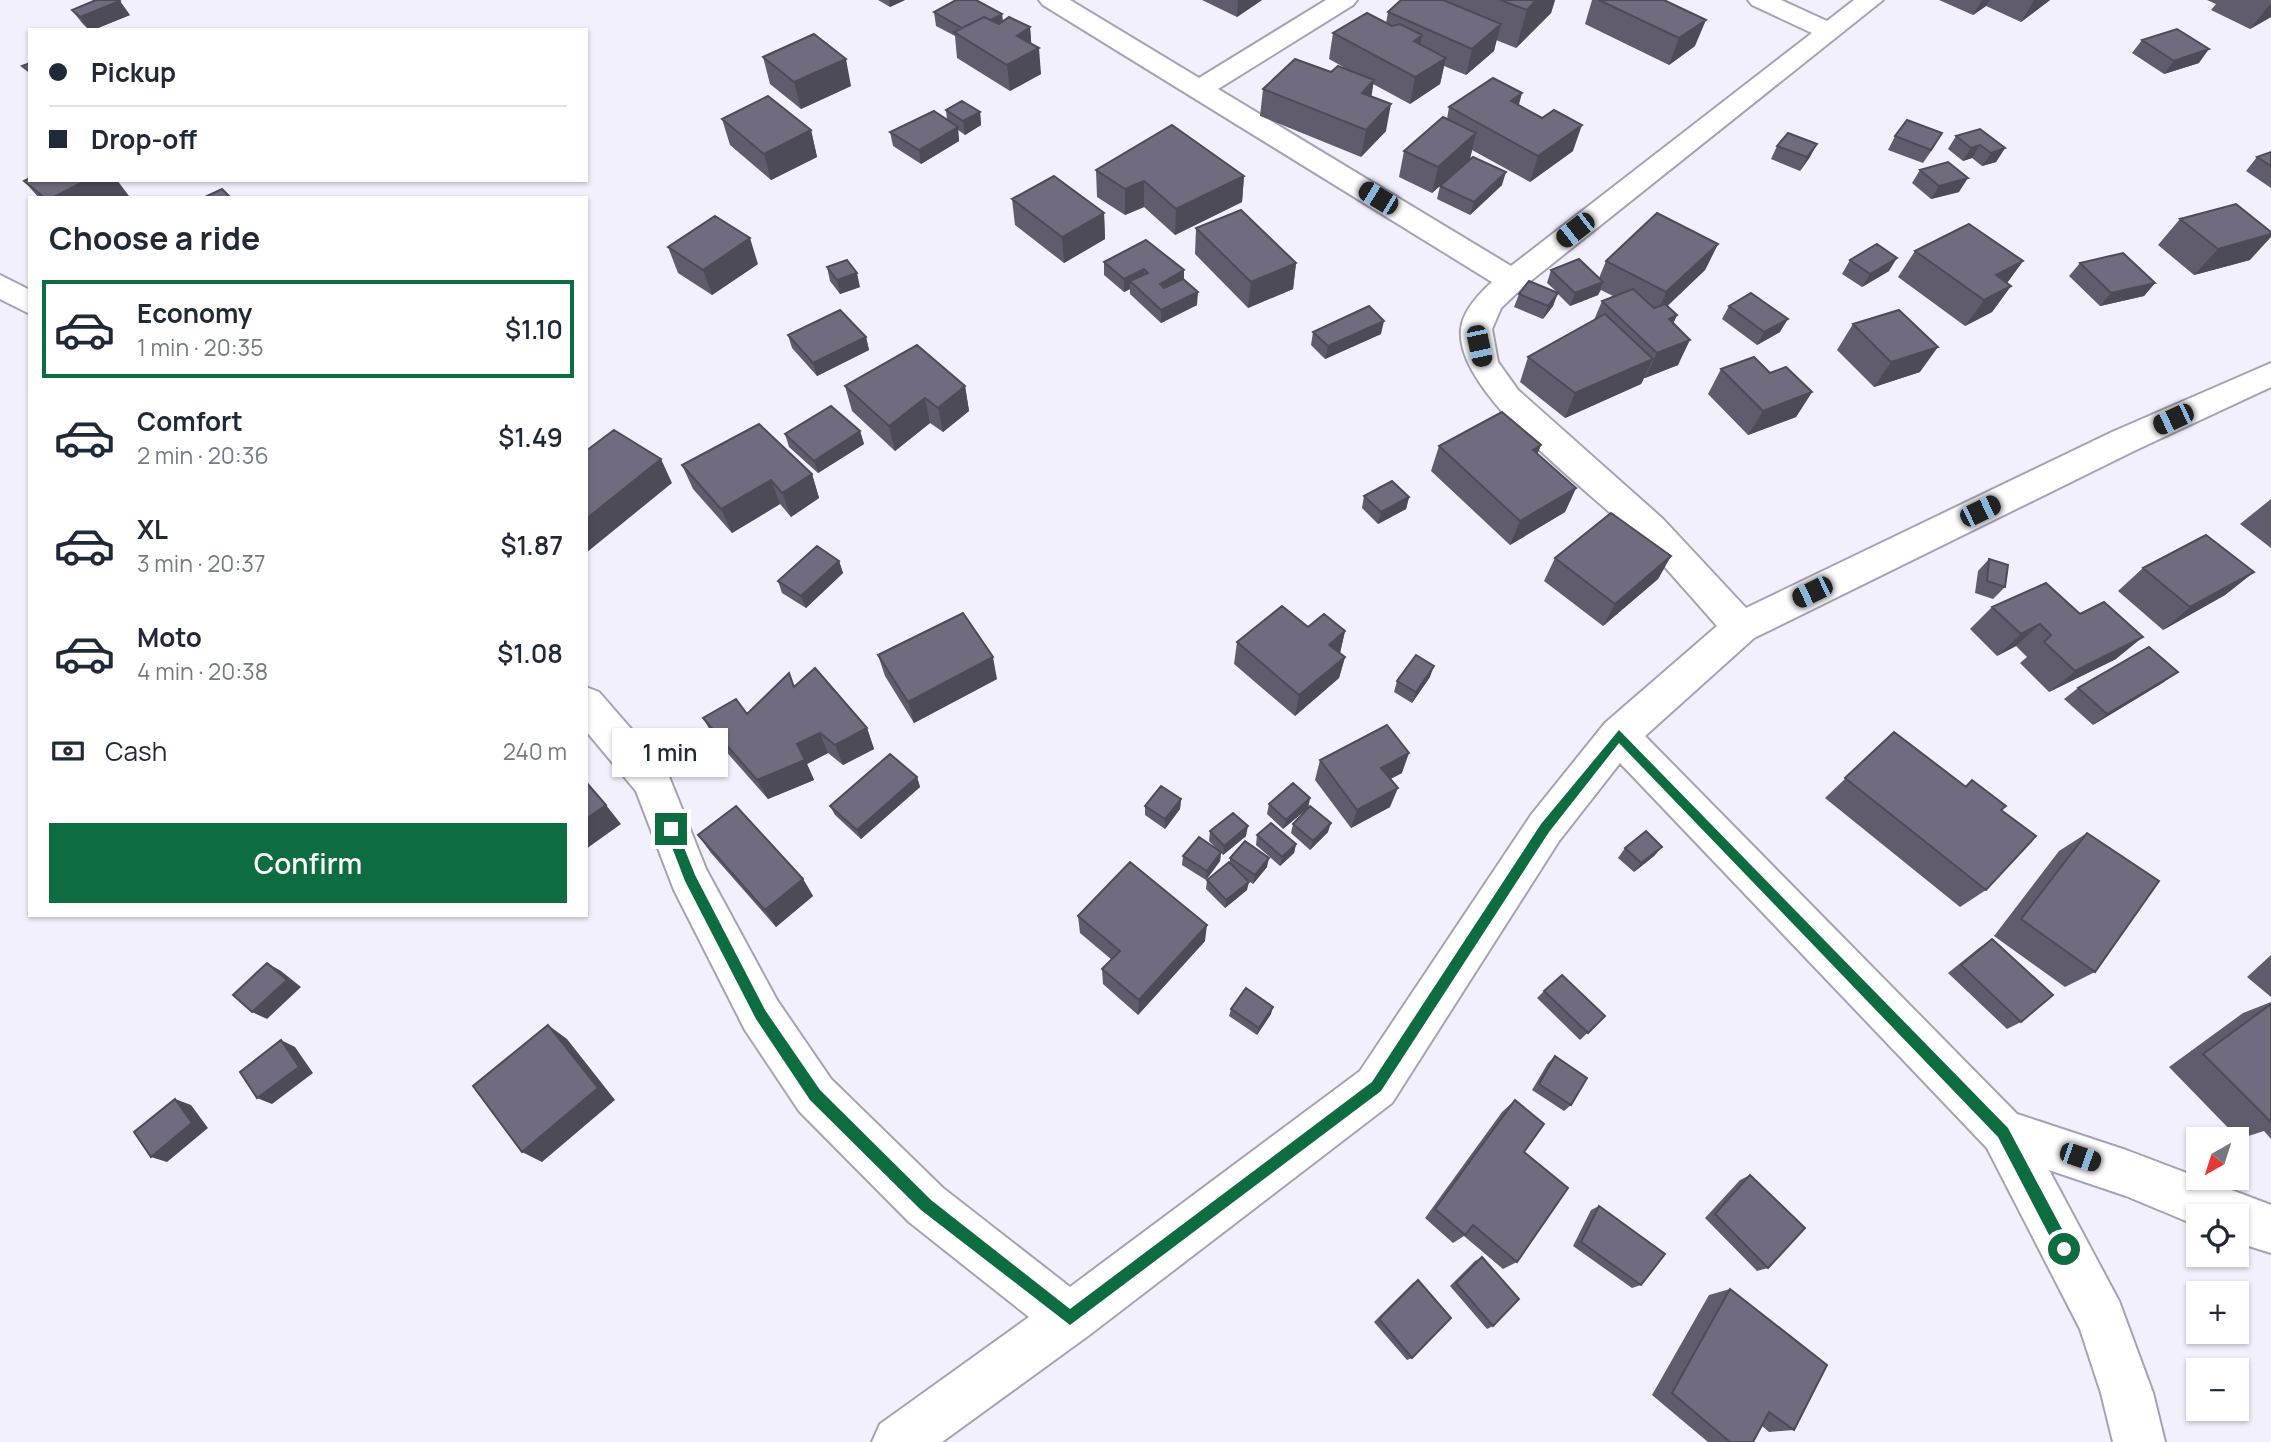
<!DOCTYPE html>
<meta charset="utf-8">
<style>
body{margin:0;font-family:Manrope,sans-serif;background:#f2f2f3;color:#1f2937;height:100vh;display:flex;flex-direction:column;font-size:26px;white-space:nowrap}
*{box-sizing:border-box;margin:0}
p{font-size:23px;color:#747a83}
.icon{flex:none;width:38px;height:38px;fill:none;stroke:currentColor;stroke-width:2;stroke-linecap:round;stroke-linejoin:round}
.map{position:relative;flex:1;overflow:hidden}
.panel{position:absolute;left:28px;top:196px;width:560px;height:721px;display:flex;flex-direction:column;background:#fff;border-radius:0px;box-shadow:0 2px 5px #0004}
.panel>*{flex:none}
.hud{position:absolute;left:28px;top:28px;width:560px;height:154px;border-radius:0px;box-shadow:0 2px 5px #0004;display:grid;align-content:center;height:154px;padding:0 21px;background:#fff}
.needle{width:46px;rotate:219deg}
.fabs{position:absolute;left:2186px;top:1127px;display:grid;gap:14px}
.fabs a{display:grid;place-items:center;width:63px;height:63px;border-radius:0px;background:#fff;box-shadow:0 2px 5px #0004;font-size:35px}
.end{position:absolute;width:32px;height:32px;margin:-16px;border:9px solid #0e6c41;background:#fff;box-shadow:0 0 0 4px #fff}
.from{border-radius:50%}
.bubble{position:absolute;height:49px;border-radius:0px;background:#fff;box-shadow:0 2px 5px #0004;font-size:23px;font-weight:600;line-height:49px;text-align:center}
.car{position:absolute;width:21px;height:42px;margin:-21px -10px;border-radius:9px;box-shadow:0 0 5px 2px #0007;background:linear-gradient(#222 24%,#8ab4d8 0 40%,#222 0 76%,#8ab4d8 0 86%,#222 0)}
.hud b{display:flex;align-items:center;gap:24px;height:66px;font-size:26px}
.hud b+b{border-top:2px solid #e0e1e3}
.hud i{width:18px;height:18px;background:#1f2937}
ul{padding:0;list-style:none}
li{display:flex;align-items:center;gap:21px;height:98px;margin:0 14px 10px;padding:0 7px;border:4px solid transparent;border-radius:0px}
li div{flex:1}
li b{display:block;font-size:26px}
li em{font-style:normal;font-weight:600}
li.selected{border-color:#0e6c41}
li>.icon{width:63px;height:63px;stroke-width:1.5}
h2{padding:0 21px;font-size:32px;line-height:84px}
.pay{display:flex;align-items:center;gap:18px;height:77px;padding:0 21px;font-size:26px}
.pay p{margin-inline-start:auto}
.button{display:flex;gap:14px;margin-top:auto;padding:14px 21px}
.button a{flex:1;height:80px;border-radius:0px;background:#0e6c41;color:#fff;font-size:28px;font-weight:600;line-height:80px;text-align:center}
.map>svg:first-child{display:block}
</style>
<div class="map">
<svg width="2271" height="1442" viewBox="0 0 2271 1442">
<rect width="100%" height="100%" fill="#f3f0fe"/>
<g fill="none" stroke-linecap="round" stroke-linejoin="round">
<g stroke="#a6a2b6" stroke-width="4">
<path id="street" d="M1039,0H1070L1199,78L1326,0H1357L1353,5L1218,89L1511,266L1812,33L1752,5L1748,0H1781L1827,21L1854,0H1883L1523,287L1501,308L1492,329L1498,362L1518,390L1663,519L1746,608L2112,432L2271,363V387L2136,450L1754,638L1645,736L2017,1114L2126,1150L2271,1205V1253L2236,1242V1216H2198V1226L2126,1196L2049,1170L2119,1301L2153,1393L2165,1442H2113L2101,1393L2080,1329L1987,1148L1620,763L1559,841L1392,1103L1088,1336L942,1442H872L880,1424L1029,1317L909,1222L799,1111L745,1030L674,890L636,791L586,731V687L599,692L666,769L706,869L777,1000L831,1079L943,1188L1070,1287L1360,1071L1531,815L1605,723L1717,626C1691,597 1666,567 1639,539C1595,495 1455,394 1461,330C1462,311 1480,293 1492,282L1043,5Z
M0,275L30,290V314L0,299Z"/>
</g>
<use href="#street" fill="#fff" fill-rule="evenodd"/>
</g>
<path fill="#605c6d" d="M878,0H905L890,7Z
M1202,0H1262L1237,17Z
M1401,0H1555L1551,13L1516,48L1496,40L1494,51L1466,75L1444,66L1440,84L1410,104L1373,84L1371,96L1386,131L1361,157L1260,116L1263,89L1331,72L1347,69L1329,59L1333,33L1386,23L1388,12Z
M1592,0H1664L1695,46L1669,65L1585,24Z
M1939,0H2050L2021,22L1986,6L1973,15Z
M2207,0H2271V17L2250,29L2211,10L2216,4Z
M72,10L130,15L93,30H89L82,23Z
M934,12L1002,14L1003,22L1030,27L1031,43L1041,74L1010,91L957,58L955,36L936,26Z
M2142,40L2199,63L2164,74L2132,53Z
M763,57L851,86L801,109L770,84Z
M1519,105L1573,151L1530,182L1472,150L1470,159L1441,185H1502L1470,215L1437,199L1440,186L1432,193L1399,177L1404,151L1447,119L1449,107Z
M946,110L980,112L981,125L965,135L958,130L959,141L921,164L893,146L890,132L947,120Z
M722,119L811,130L817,157L771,180L730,145Z
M1895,136L1934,147L1923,163L1888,150Z
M1956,136L2005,148L1996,162L1982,166L1972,158L1963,161L1948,149Z
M1777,146L1810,157L1800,171L1771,159Z
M2271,152V188L2246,171L2257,157Z
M1096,170L1244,176L1242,202L1175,235L1144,207L1125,215L1097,197Z
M1920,170L1959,192L1931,199L1912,183Z
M24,181L129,196L125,198H39Z
M1012,199L1104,213L1105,239L1064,263L1015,225Z
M2180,219L2250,260L2194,275L2158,245Z
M1196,228L1296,263L1293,289L1248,308L1195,254Z
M1146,240L1184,279L1197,305L1161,323L1130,294V289L1124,292L1104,275V262Z
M1718,244L1705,270L1667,306L1677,315L1673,324L1678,365L1645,378H1644L1641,384L1565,418L1520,382L1528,357L1594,320L1602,301L1613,296L1601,290L1598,295L1570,306L1557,293L1553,306L1543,319L1514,307L1519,294L1557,292L1547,283L1551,270L1599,278L1606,261Z
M668,247L758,264L712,295L678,273Z
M1915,251L2023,261L2007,283L2011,286L1992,312L1965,326L1898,277Z
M1850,260L1889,271L1862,287L1842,274Z
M2080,263L2155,283L2144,296L2100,306L2069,276Z
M827,267L860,287L840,294L830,281Z
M1729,306L1780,332L1757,345L1722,319Z
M1853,324L1920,372L1874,387L1837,350Z
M1313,332L1381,334L1325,359L1311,345Z
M788,335L866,337L869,350L817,376L792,348Z
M1721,369L1770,373L1812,392L1796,417L1748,435L1708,394Z
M845,386H965L969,411L943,432L930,423L895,451L852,411Z
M860,431L864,444L818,473L789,447L785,434Z
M1541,445L1537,454L1576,488L1565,512L1510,545L1431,471L1439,446Z
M682,465L812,474L819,498L791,517L780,504L732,533L693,489Z
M1364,496L1409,497L1406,509L1378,524L1362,508Z
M2271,499V548L2240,524Z
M1671,556L1658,579L1603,626L1544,581L1555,558Z
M1989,559L2005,587L1993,599L1975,593L1978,571Z
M839,561L843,573L806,608L782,593L778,581Z
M2143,568L2254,572L2225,595L2163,630L2118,591Z
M2046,583L2116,659L2049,692L2020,663L2027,657L2016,646L1997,656L1970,629L1992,607Z
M1308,627L1345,631L1340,653L1345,657L1339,678L1295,716L1234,664L1237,642Z
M878,655L997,679L914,723L885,676Z
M1430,677L1412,703L1394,692L1397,681Z
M2164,682L2093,725L2064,699L2078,688Z
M795,686L867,728L874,749L843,765L828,753L807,764L814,780L768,799L715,739L703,718L747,714Z
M1894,732L1965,786L1972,780L1986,890L1960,907L1825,798Z
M1320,760L1402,773L1390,779V807L1351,828L1315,780Z
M917,777L920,787L861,839L835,815L830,806Z
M1310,798L1308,808L1328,832L1310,850L1291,833L1293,824L1308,808L1283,829L1267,814L1269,804Z
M1181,799L1180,809L1165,829L1145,815V806Z
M1210,831L1246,836L1223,855L1221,853L1220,861L1206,880L1182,865L1183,856L1218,850L1209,841Z
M2087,833L2095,972L2065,987L1994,936L2059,851Z
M698,835L803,879L813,896L776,927L711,853Z
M1257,835L1296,844L1294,853L1280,866L1256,845Z
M1662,847L1654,856L1634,872L1618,858L1625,848Z
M1230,858L1267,867L1253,884L1246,879L1247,890L1225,908L1206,889L1207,880L1230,863Z
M1078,916L1205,941L1138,1015L1103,984L1102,969L1112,960L1080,933Z
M1992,939L2021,1022L2007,1029L1948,973L1979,948Z
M2271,955V997L2247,977Z
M1544,991L1605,1016L1580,1040L1537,998Z
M2271,1002V1139L2264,1131L2239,1139L2169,1067L2243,1013Z
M1231,1009L1271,1014L1257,1035L1229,1016Z
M1555,1056L1571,1105L1564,1111L1532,1090L1548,1063Z
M1515,1100L1524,1152L1517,1262L1503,1269L1464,1236L1453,1243L1425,1218L1502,1112Z
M1750,1175L1768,1268L1757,1271L1705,1218L1740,1180Z
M1599,1206L1641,1285L1632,1288L1573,1246L1591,1210Z
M1482,1257L1493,1326L1487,1329L1450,1286L1475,1261Z
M1418,1280L1412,1358L1407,1360L1374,1322L1413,1283Z
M1730,1289L1794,1430L1769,1432L1762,1426L1753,1442H1708L1652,1395L1709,1295Z"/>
<path fill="#4e4b59" d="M889,0H905L890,7Z
M1238,0H1262L1237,17Z
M1536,0H1555L1551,13L1516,48L1527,10Z
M1982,0H1990L1986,6L1973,15Z
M2034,0H2050L2021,22Z
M120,1L130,15L93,30H89L80,17Z
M2271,3V17L2250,29Z
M1002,14L1003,27L970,32Z
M1706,20L1695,46L1669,65L1679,38Z
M1501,24L1494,51L1466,75L1472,49Z
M1030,27L1032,52L1039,48L1041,74L1010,91L1007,65L1017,36Z
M1422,35L1417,62L1414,41Z
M2209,49L2199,63L2164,74L2174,61Z
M1446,58L1440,84L1410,104L1415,77Z
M846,59L851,86L801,109L794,82Z
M1374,80L1370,106L1362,93Z
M1522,93L1515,120L1511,101Z
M1391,104L1386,131L1361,157L1366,130Z
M980,112L981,125L965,135L963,121Z
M1582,125L1573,151L1530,182L1538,156Z
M958,127L959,141L921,164L919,150Z
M811,130L817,157L771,180L764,154Z
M1476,133L1470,159L1432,193L1438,167Z
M1817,144L1810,157L1800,171L1807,157Z
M1980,145L1972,158L1963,161L1971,148Z
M2005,148L1996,162L1982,166L1991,153Z
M1506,172L1502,185L1470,215L1474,202Z
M1244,176L1242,202L1175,235L1176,209Z
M1968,178L1959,192L1931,199L1939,186Z
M87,180H117L129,196L125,198H52Z
M1144,181V207L1125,215V189Z
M1104,213L1105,239L1064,263L1062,237Z
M2271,234V237L2250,260L2194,275L2218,249Z
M750,238L758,264L712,295L703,270Z
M1718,244L1705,270L1655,318L1666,292Z
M1897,258L1889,271L1862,287L1870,274Z
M2023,261L2004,287L1996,275Z
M1296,263L1293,289L1248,308L1251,282Z
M1144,269V282L1130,281V289L1124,292V279Z
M1184,270V284L1159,297L1160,284Z
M857,273L860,287L840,294L837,280Z
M1603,282L1598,295L1570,306L1575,293Z
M2155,283L2144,296L2100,306L2111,293Z
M2011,286L1992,312L1965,326L1984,300Z
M1198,292L1197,305L1161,323V310Z
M1558,293L1553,306L1543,319L1548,306Z
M1677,315L1665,341L1669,319Z
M1788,319L1780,332L1757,345L1764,332Z
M1384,321L1381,334L1325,359L1328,346Z
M866,337L869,350L817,376L813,363Z
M1690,340L1678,365L1645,378L1657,353Z
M1938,347L1920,372L1874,387L1891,362Z
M1653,359L1641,384L1565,418L1575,393Z
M965,386L969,411L943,432L938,408Z
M1812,392L1796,417L1748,435L1763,411Z
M925,398L930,423L895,451L889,426Z
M860,431L864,444L818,473L814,461Z
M1541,445L1531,470L1533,450Z
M661,459L672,483L586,553V519Z
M812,474L819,498L791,517L782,493Z
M771,480L780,504L732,533L721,509Z
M1576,488L1565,512L1510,545L1520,521Z
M1409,497L1406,509L1378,524L1381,512Z
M1671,556L1658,579L1603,626L1615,604Z
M839,561L843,573L806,608L801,596Z
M2254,572L2225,595L2163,630L2190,607Z
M2040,624L2016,646L1997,656L2021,634Z
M1345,631L1340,653L1329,645Z
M2143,637L2116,659L2049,692L2075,671Z
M993,657L997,679L914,723L908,702Z
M1345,657L1339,678L1295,716L1299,695Z
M1434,666L1430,677L1412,703L1416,692Z
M2178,672L2164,682L2093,725L2107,714Z
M867,728L874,749L843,765L835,745Z
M820,733L828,753L807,764L814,780L768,799L757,780L797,744Z
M1409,753L1402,773L1375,787L1381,768Z
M917,777L920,787L861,839L857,830Z
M1398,788L1390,807L1351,828L1357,810Z
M1310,798L1308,808L1283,829L1286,820Z
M1181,799L1180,809L1165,829V819Z
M606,805L621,824L586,849V819Z
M1331,823L1328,832L1310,850L1313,841Z
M1248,826L1246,836L1223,855L1224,846Z
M1296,844L1294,853L1280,866L1282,857Z
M1662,847L1654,856L1634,872L1641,863Z
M1221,852L1220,861L1206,880L1207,871Z
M1269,858L1267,867L1253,884L1255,875Z
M803,879L813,896L776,927L765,910Z
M1249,882L1247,890L1225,908L1226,900Z
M1207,925L1205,941L1138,1015L1139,1000Z
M267,963L281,971L301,987L267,1019L252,1012Z
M1273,1007L1271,1014L1257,1035L1259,1028Z
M548,1025L567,1039L615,1100L542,1162L522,1152Z
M281,1040L295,1047L313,1073L272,1104L257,1098Z
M175,1099L191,1105L208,1128L167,1162L151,1157Z"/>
<path fill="#706b7f" stroke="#4e4b59" stroke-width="2" d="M96,0H119L120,1L80,17L72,10Z
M956,0H976L1002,14L991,20L984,17L962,28L934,12Z
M1401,0H1443L1501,24L1472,49L1388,12Z
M1500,0H1536L1527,10Z
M1599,0H1664L1706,20L1679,38Z
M1367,13L1392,26L1400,24L1422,35L1414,41L1446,58L1415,77L1333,33Z
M984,17L999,24L1009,17L1030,27L1017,36L1039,48L1007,65L954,32Z
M2177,29L2209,49L2174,61L2142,40Z
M814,34L846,59L794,82L763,57Z
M1295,59L1331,72L1338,66L1374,80L1362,93L1391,104L1366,130L1263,89Z
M30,63V72L22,66Z
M1493,78L1522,93L1511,101L1542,118L1554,110L1582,125L1538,156L1449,107Z
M768,96L811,130L764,154L722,119Z
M962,101L980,112L963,121L946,110Z
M934,111L958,127L919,150L890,132Z
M1443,117L1476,133L1438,167L1404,151Z
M1907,120L1942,133L1931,150L1895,136Z
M1172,125L1244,176L1176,209L1144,181L1125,189L1096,170Z
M1980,129L2005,148L1991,153L1980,145L1971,148L1956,136Z
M1788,133L1817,144L1807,157L1777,146Z
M2271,152V166L2257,157Z
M1473,157L1506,172L1474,202L1440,186Z
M1948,162L1968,178L1939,186L1920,170Z
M1054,176L1104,213L1062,237L1012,199Z
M30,178V180H87L52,198H45L24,181Z
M222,189L231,198H203Z
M2236,204L2271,232V234L2218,249L2180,219Z
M1241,210L1296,263L1251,282L1196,228Z
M1657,213L1718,244L1666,292L1606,261Z
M715,216L750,238L703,270L668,247Z
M1969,224L2023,261L1996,275L2011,286L1984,300L1915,251Z
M1146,240L1184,270L1160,284L1164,288L1183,279L1198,292L1161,310L1130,281L1148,273L1144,269L1124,279L1104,262Z
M1877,244L1897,258L1870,274L1850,260Z
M2123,253L2155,283L2111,293L2080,263Z
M1579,259L1603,282L1575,293L1551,270Z
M847,260L857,273L837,280L827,267Z
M1529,281L1558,293L1548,306L1519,294Z
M1633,289L1654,308L1665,304L1677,315L1669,319L1690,340L1657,353L1602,301Z
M1751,293L1788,319L1764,332L1729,306Z
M1369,306L1384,321L1328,346L1313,332Z
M840,310L866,337L813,363L788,335Z
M1899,310L1938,347L1891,362L1853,324Z
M1605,314L1653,359L1575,393L1528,357Z
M917,345L965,386L938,408L925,398L889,426L845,386Z
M1754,357L1770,373L1786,367L1812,392L1763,411L1721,369Z
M831,406L860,431L814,461L785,434Z
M1502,412L1541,445L1533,450L1576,488L1520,521L1439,446Z
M759,424L812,474L782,493L771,480L721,509L682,465Z
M614,430L661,459L586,519V451Z
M1392,481L1409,497L1381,512L1364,496Z
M1611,513L1671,556L1615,604L1555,558Z
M2206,535L2254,572L2190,607L2143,568Z
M817,546L839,561L801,596L778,581Z
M1989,559L2008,565L2005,587L1987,581Z
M2046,583L2080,614L2104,602L2143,637L2075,671L2044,642L2051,635L2040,624L2021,634L1992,607Z
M1282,606L1308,627L1324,614L1345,631L1329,645L1345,657L1299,695L1237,642Z
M963,613L993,657L908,702L878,655Z
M2149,647L2178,672L2107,714L2078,688Z
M1416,655L1434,666L1416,692L1397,681Z
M815,668L867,728L835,745L820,733L797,744L805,760L757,780L703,718L736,699L747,714L789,673L794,687Z
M1387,725L1409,753L1381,768L1398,788L1357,810L1320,760Z
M1894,732L1966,787L1972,780L2006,806L2001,810L2036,836L1986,890L1845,778Z
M890,754L917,777L857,830L830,806Z
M586,782L606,805L586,819Z
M1293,783L1310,798L1286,820L1269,804Z
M1161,786L1181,799L1165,819L1145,806Z
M736,806L803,879L765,910L698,835Z
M1310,806L1331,823L1313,841L1293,824Z
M1233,813L1248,826L1224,846L1210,831Z
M1271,823L1296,844L1282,857L1257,835Z
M1646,831L1662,847L1641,863L1625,848Z
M2087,833L2159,881L2095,972L2021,919Z
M1199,837L1221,852L1207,871L1183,856Z
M1245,841L1269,858L1255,875L1230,858Z
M1130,862L1207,925L1139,1000L1102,969L1120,951L1078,916Z
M1229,862L1249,882L1226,900L1207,880Z
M1992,939L2053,995L2021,1022L1961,965Z
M267,963L287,980L252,1012L233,995Z
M1562,975L1605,1016L1588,1033L1544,991Z
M1246,988L1273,1007L1259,1028L1231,1009Z
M2271,1004V1122L2203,1054Z
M548,1025L598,1088L522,1152L473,1086Z
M281,1040L299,1067L257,1098L240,1072Z
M1555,1056L1587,1078L1571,1105L1539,1084Z
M175,1099L192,1123L151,1157L134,1132Z
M1515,1100L1544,1124L1524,1152L1568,1188L1517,1262L1473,1225L1465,1235L1435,1209Z
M1750,1175L1805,1228L1768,1268L1715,1214Z
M1599,1206L1665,1254L1641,1285L1581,1242Z
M1482,1257L1519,1299L1493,1326L1456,1283Z
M1418,1280L1451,1318L1412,1358L1379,1319Z
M1730,1289L1827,1365L1794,1430L1769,1412L1753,1442H1730L1672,1393Z"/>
<path fill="#0e6c41" d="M1619,730L2008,1128L2070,1244V1254H2059L1998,1137L1619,743L1549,832L1381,1091L1070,1325L921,1210L810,1100L756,1019L685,881L665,829L667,825H675L695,875L765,1010L820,1090L931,1200L1070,1309L1372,1082L1541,824Z"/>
</svg>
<div class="fabs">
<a><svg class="needle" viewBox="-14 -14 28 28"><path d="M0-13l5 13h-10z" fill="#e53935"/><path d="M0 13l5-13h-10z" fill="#747a83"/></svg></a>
<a><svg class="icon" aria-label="locate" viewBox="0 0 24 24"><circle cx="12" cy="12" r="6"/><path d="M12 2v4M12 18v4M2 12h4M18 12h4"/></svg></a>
<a>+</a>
<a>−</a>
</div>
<i class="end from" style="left:2064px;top:1249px"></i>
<i class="end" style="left:671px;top:829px"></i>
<div class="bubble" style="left:612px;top:728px;width:116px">1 min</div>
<i class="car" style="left:1378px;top:198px;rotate:301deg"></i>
<i class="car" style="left:1575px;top:230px;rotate:232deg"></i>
<i class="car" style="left:1479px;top:346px;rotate:168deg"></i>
<i class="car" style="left:2173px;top:419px;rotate:245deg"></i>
<i class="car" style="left:1980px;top:511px;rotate:64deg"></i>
<i class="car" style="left:1812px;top:592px;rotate:244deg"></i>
<i class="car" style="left:2080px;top:1157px;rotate:109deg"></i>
<div class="hud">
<b><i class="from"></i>Pickup</b>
<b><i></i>Drop-off</b>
</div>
<section class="panel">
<h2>Choose a ride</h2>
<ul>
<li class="selected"><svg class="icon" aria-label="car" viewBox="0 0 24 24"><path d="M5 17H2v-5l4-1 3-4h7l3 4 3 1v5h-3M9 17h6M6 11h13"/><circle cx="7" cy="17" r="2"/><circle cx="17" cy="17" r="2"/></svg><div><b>Economy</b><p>1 min · 20:35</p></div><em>$1.10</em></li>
<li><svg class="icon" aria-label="car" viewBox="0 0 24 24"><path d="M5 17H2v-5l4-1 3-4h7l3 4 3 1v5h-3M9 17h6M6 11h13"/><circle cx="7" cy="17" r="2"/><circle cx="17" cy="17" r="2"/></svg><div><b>Comfort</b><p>2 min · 20:36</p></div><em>$1.49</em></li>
<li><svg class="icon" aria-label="car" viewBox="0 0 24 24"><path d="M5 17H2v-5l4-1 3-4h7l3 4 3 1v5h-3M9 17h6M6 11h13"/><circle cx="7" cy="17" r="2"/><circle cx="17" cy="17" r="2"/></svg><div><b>XL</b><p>3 min · 20:37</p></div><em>$1.87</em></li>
<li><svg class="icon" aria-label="car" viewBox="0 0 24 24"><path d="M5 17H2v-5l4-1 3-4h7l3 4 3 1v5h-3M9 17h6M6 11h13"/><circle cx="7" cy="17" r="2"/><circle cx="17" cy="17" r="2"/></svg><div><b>Moto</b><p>4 min · 20:38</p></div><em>$1.08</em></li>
</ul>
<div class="pay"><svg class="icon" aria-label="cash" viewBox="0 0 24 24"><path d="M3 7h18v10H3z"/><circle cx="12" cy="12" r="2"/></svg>Cash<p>240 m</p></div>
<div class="button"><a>Confirm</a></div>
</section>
</div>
